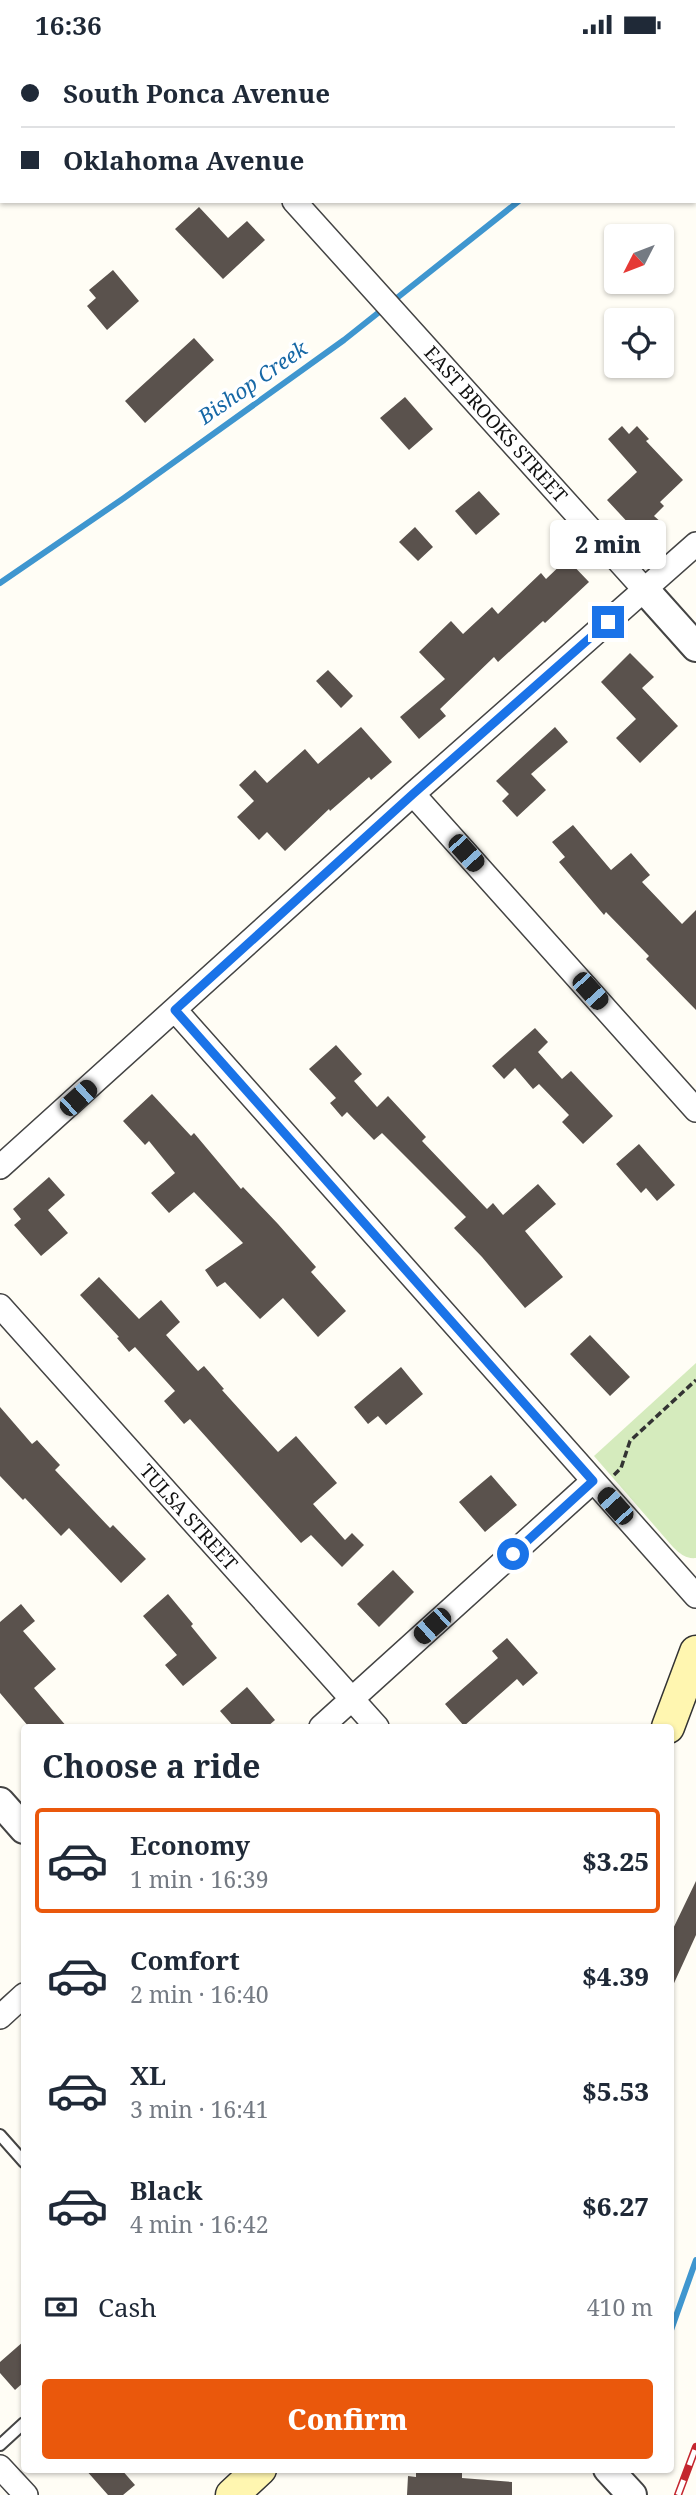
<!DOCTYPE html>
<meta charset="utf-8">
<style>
body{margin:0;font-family:"Noto Serif",serif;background:#f2f2f3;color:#1f2937;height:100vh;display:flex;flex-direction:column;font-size:26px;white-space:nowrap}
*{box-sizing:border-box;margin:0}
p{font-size:23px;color:#747a83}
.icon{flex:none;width:38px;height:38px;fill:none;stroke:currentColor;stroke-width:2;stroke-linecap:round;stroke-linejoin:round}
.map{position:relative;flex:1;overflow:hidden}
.panel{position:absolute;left:21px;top:1675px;width:653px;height:749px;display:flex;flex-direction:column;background:#fff;border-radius:7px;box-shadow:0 2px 5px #0004}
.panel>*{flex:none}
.top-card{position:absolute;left:0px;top:0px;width:696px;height:154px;box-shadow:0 2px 5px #0004;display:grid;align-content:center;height:154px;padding:0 21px;background:#fff}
.needle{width:46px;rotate:228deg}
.fabs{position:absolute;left:604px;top:175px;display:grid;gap:14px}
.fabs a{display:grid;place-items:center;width:70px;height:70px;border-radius:7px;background:#fff;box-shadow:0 2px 5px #0004;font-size:35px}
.end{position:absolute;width:32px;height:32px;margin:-16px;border:9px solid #1a73e8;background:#fff;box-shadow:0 0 0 4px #fff}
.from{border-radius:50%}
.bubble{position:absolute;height:49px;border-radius:7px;background:#fff;box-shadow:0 2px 5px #0004;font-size:23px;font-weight:800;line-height:49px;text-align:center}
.car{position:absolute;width:21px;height:42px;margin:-21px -10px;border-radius:9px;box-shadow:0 0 5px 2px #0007;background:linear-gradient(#222 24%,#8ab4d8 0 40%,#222 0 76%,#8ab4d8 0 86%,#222 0)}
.top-card b{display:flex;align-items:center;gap:24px;height:66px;font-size:26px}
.top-card b+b{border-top:2px solid #e0e1e3}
.top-card i{width:18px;height:18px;background:#1f2937}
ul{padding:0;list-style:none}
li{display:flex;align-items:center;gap:21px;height:105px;margin:0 14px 10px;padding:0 7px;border:4px solid transparent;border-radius:7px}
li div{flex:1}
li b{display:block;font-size:26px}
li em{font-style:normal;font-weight:800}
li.on{border-color:#ea580c}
li>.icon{width:63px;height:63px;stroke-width:1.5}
h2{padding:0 21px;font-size:32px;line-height:84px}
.pay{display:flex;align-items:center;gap:18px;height:77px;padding:0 21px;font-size:26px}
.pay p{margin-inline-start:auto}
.cta{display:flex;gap:14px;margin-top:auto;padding:14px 21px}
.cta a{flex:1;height:80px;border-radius:7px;background:#ea580c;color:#fff;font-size:28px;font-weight:800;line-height:80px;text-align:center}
.status{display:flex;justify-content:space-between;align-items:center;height:49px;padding:0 35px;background:#fff;direction:ltr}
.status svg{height:19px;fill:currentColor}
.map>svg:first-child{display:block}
</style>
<div class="status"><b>16:36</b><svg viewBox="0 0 49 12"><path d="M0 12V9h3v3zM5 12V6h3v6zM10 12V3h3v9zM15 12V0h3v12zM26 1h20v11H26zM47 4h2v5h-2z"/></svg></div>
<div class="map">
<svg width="696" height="2446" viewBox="0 0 696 2446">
<rect width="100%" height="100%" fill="#fffdf5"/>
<path fill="#d5ebbd" d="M696,1314V1509C686,1510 680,1505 673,1498L594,1407Z"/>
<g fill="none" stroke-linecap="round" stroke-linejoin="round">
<path stroke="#3f96cf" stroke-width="6" d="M693,2L695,0
M0,534L124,449L344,291L519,152
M670,2284L696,2211"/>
</g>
<path fill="#5a524d" d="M199,158L228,189L247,172L265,191L223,230L175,180Z
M113,221L139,252L107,281L87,257L96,249L89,241Z
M194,289L214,311L145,374L125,352Z
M405,348L433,380L409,401L380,369Z
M622,377L629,385L637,377L649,390L646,392L683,431L660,453L664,457L654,467L662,474L644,491L607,451L637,423L608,390Z
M479,442L500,465L476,486L455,462Z
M415,478L433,498L418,512L399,493Z
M567,510L589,533L545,574L543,572L498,613L494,608L440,660L446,667L419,690L400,668L445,630L419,603L451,572L463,585L492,558L498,565L541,524L546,530Z
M630,604L654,628L642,639L678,677L640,714L616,689L636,670L601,633Z
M328,621L353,647L341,659L316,632Z
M361,678L392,713L371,731L369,728L330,762L329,760L285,802L267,783L259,791L237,768L254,752L239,736L255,721L267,734L305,700L318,715Z
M555,678L568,693L531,725L546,741L517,768L502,752L509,745L496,732Z
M573,776L611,821L631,804L650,826L642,833L682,875L696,861V961L646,910L649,907L606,863L604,866L559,813L565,808L552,793Z
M535,979L548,993L538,1003L562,1030L571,1022L613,1067L583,1095L562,1073L569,1066L539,1035L533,1040L515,1019L504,1030L492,1017Z
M336,996L362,1025L354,1032L377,1058L388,1047L426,1088L422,1092L487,1160L493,1154L503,1166L538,1135L556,1155L525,1182L563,1228L525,1259L482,1208L454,1179L466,1168L382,1084L374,1091L347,1063L342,1068L330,1054L336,1049L309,1020Z
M152,1045L191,1087L194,1084L241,1140L243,1138L278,1175L316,1218L311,1223L346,1262L318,1288L283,1249L260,1270L225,1233L217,1238L205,1221L243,1194L194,1143L169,1164L151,1144L175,1124L149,1092L145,1096L123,1072Z
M639,1095L675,1136L657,1152L646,1139L641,1144L616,1115Z
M49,1128L65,1146L48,1161L68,1184L41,1207L14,1176L21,1170L13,1160Z
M99,1228L139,1270L161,1251L180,1273L166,1286L198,1322L204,1317L224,1340L222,1341L278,1403L296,1387L337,1434L313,1455L345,1491L352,1484L364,1496L342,1518L311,1486L301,1494L190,1370L184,1375L164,1352L175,1342L135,1298L129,1303L117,1289L119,1288L80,1246Z
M590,1286L630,1328L610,1347L570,1305Z
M401,1318L423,1345L386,1376L378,1367L368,1375L354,1358Z
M0,1358L32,1395L37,1391L60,1416L55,1421L110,1479L113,1476L146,1510L121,1534L69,1479L61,1487L25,1449L23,1451L0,1427Z
M491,1426L517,1456L485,1483L459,1453Z
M393,1521L414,1543L379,1578L357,1555Z
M168,1545L193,1575L191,1577L217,1609L183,1637L165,1616L177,1606L143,1567Z
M21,1555L35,1572L23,1582L56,1620L34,1639L67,1678H29L0,1644V1573Z
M507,1589L538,1624L523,1637L517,1630L464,1677L445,1655L498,1609L492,1602Z
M247,1638L275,1671L267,1678H234L220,1662Z
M696,1832V1886L670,1943V1886Z
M24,2292V2333L15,2341L0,2324V2313Z
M85,2420H121L135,2436L123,2446H108Z
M416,2422L462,2424V2429L512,2433V2446H407L408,2427L416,2428Z"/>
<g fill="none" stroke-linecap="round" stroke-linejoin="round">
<g stroke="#444" stroke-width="14">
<path id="service" d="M0,2086L24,2113
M0,2396L24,2374"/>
</g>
<g stroke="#444" stroke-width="26">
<path id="minor" d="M158,0L160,2
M294,152L645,541
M413,745L696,1061
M175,961L696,1547
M0,1118L413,745L696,495
M0,1257L377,1678
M321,1678L593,1432
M0,1968L24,1946
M0,2418L26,2446"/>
</g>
<g stroke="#444" stroke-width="32">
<path id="tertiary" d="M645,541L696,598
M0,1753L24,1780
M608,2420L632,2446"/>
</g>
<g stroke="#333" stroke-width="35">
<path id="secondary" d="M668,1678L696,1603
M232,2446L260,2420"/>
</g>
<path stroke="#333" stroke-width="3.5" stroke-dasharray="7 3.5" stroke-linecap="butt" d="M614,1426L621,1419L630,1392L696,1331"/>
<use href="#service" stroke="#fff" stroke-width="10"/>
<use href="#minor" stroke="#fff" stroke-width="23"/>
<use href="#tertiary" stroke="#fff" stroke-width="28"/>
<use href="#secondary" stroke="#fff6b0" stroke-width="32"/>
<g stroke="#c4262e" stroke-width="8">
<path id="rail" d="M678,2446L696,2398"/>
</g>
<use href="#rail" stroke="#fff" stroke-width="5" stroke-dasharray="16" stroke-linecap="butt"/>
</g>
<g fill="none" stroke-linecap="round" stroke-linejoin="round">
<path stroke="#1a73e8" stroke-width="9" d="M513,1505L593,1432L175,961L413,745L608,573"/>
</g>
<g text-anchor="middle" stroke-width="7" stroke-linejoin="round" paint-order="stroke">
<g font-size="19" fill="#111" stroke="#fff">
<text transform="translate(496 375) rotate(48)" y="7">EAST BROOKS STREET</text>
<text transform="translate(189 1468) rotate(48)" y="7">TULSA STREET</text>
</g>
<g font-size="21" font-style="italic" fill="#1768a6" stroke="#fff">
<text transform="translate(253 334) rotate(-35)" y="7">Bishop Creek</text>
</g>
</g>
</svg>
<div class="fabs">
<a><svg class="needle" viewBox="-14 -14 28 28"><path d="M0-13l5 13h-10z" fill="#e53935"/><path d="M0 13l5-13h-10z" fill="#747a83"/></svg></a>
<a><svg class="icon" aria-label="locate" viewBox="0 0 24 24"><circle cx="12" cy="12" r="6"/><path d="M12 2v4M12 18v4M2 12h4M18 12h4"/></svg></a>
</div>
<i class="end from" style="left:513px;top:1505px"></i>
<i class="end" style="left:608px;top:573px"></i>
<div class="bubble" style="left:550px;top:471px;width:116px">2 min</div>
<i class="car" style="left:466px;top:804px;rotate:138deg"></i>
<i class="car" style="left:590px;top:942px;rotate:138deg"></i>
<i class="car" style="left:78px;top:1049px;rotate:48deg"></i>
<i class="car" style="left:615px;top:1457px;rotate:318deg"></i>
<i class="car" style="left:432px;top:1577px;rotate:228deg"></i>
<div class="top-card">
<b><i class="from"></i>South Ponca Avenue</b>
<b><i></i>Oklahoma Avenue</b>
</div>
<section class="panel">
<h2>Choose a ride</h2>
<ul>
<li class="on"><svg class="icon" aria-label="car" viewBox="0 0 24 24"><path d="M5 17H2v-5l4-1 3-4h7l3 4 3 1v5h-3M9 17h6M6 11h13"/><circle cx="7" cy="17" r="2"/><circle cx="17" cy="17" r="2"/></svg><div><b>Economy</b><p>1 min · 16:39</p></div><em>$3.25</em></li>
<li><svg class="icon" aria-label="car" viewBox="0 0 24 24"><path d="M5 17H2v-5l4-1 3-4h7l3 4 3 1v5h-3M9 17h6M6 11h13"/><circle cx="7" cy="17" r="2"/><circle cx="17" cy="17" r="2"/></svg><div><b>Comfort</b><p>2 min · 16:40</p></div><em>$4.39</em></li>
<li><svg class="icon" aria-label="car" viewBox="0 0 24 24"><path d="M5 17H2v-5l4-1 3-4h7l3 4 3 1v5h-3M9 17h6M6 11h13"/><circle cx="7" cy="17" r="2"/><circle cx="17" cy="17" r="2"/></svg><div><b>XL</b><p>3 min · 16:41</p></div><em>$5.53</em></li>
<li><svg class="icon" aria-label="car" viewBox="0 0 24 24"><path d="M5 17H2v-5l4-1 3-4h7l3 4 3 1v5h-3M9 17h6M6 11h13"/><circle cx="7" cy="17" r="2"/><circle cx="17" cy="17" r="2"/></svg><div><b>Black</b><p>4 min · 16:42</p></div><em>$6.27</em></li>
</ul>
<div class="pay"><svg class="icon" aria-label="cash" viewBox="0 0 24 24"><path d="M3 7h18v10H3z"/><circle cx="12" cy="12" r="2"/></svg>Cash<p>410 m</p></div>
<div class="cta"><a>Confirm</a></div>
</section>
</div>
